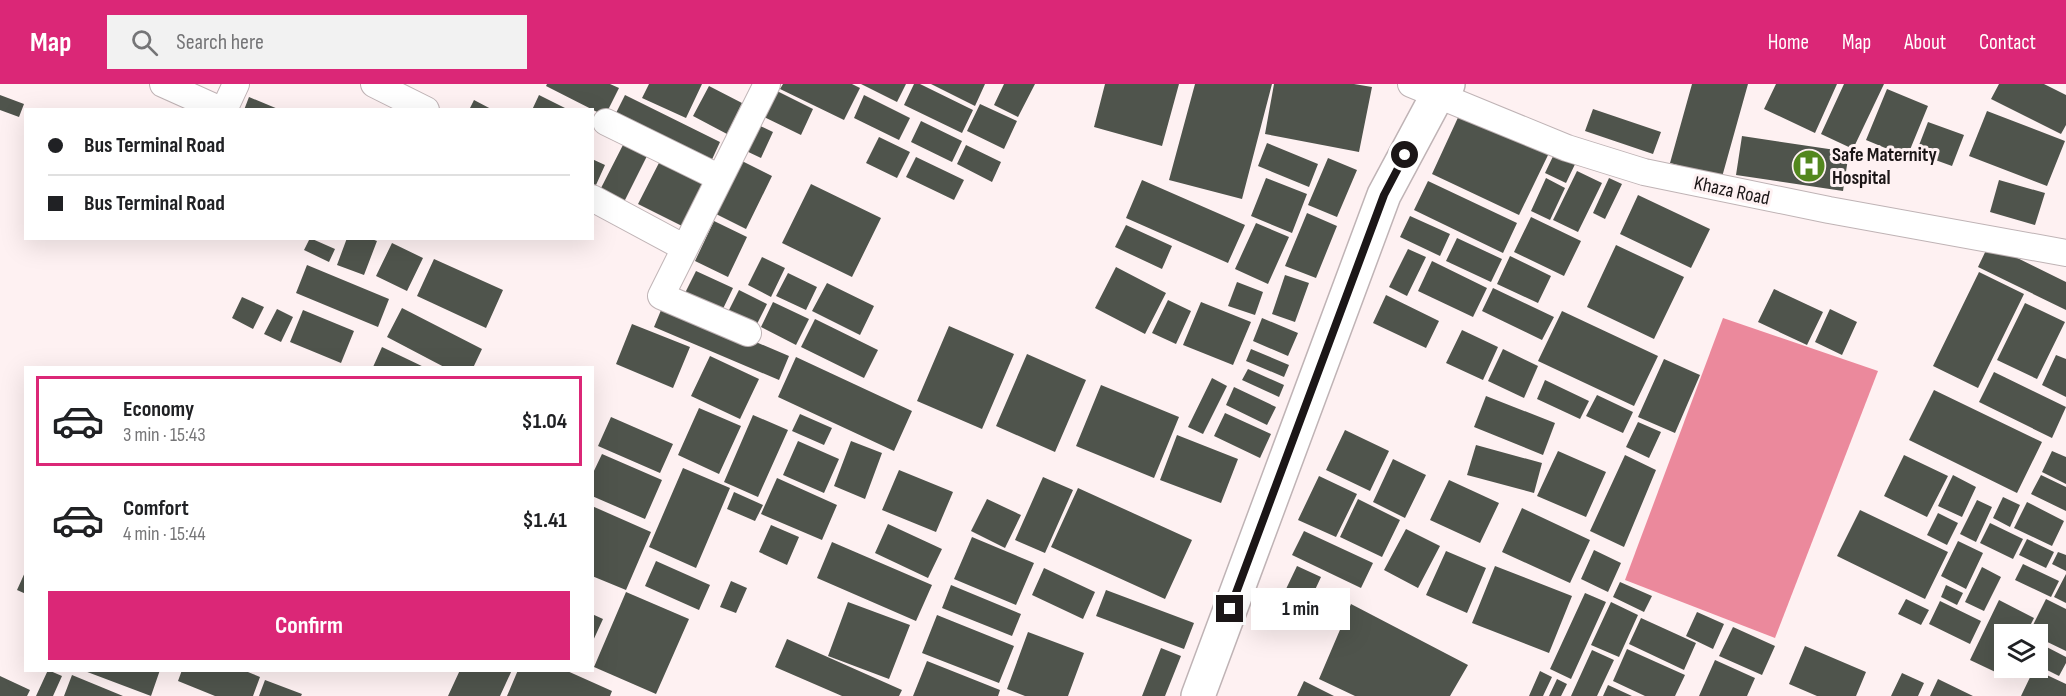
<!DOCTYPE html>
<meta charset="utf-8">
<style>
body{margin:0;font-family:"Sofia Sans Condensed",sans-serif;background:#f2f2f2;color:#202124;height:100vh;display:flex;flex-direction:column;font-size:22px;white-space:nowrap}
*{box-sizing:border-box;margin:0}
p{font-size:20px;color:#757577}
.icon{flex:none;width:33px;height:33px;fill:none;stroke:currentColor;stroke-width:2;stroke-linecap:round;stroke-linejoin:round}
.map{position:relative;flex:1;overflow:hidden}
.drawer{position:absolute;left:24px;top:282px;width:570px;height:306px;display:flex;flex-direction:column;background:#fff;border-radius:0px;box-shadow:0 6px 24px #0002}
.drawer>*{flex:none}
.banner{position:absolute;left:24px;top:24px;width:570px;height:132px;border-radius:0px;box-shadow:0 6px 24px #0002;display:grid;align-content:center;height:132px;padding:0 24px;background:#fff}
.tools{position:absolute;left:1994px;top:540px;display:grid;gap:12px}
.tools a{display:grid;place-items:center;width:54px;height:54px;border-radius:0px;background:#fff;box-shadow:0 6px 24px #0002;font-size:30px}
.end{position:absolute;width:27px;height:27px;margin:-14px;border:8px solid #1b1617;background:#fff;box-shadow:0 0 0 3px #fff}
.from{border-radius:50%}
.bubble{position:absolute;height:42px;border-radius:0px;background:#fff;box-shadow:0 6px 24px #0002;font-size:20px;font-weight:700;line-height:42px;text-align:center}
.banner b{display:flex;align-items:center;gap:21px;height:57px;font-size:22px}
.banner b+b{border-top:2px solid #e0e0e0}
.banner i{width:15px;height:15px;background:#202124}
ul{padding:10px 0 0;list-style:none}
li{display:flex;align-items:center;gap:18px;height:90px;margin:0 12px 9px;padding:0 12px;border:3px solid transparent;border-radius:0px}
li div{flex:1}
li b{display:block;font-size:22px}
li em{font-style:normal;font-weight:700}
li.active{border-color:#db2777}
li>.icon{width:54px;height:54px;stroke-width:1.5}
.primary-button{display:flex;gap:12px;margin-top:auto;padding:12px 24px}
.primary-button a{flex:1;height:69px;border-radius:0px;background:#db2777;color:#fff;font-size:24px;font-weight:700;line-height:69px;text-align:center}
header{display:flex;align-items:center;gap:36px;box-sizing:border-box;height:84px;padding:0 30px;background:#db2777;color:#fff}
header strong{font-size:28px}
nav{display:flex;gap:33px;margin-inline-start:auto;font-size:21px}
.search{width:420px;height:54px;background:#f2f2f2;display:flex;align-items:center;gap:15px;box-sizing:border-box;padding:0 21px;border-radius:0px;color:#757577;font-size:22px}
.map>svg:first-child{display:block}
</style>
<header>
<strong>Map</strong>
<div class="search"><svg class="icon" aria-label="search" viewBox="0 0 24 24"><circle cx="10" cy="10" r="6"/><path d="M15 15l6 6"/></svg>Search here</div>
<nav><a>Home</a><a>Map</a><a>About</a><a>Contact</a></nav>
</header>
<div class="map">
<svg width="2066" height="612" viewBox="0 0 2066 612">
<rect width="100%" height="100%" fill="#fef1f2"/>
<path fill="#eb899c" d="M1723,234L1878,287L1775,554L1625,496Z"/>
<path fill="#4f544c" d="M547,0H610L619,4L605,32L546,2Z
M649,0H702L686,34L642,14Z
M783,0H852L860,4L844,36L780,5Z
M861,0H906L897,18Z
M914,0H920L973,26L962,49L904,21Z
M931,0H985L975,22Z
M1004,0H1035L1018,33L994,21Z
M1105,0H1179L1162,62L1094,43Z
M1195,0H1272L1242,115L1169,96Z
M1274,0H1354L1372,3L1359,68L1265,50Z
M1692,0H1748L1722,93L1670,79Z
M1776,0H1837L1815,49L1764,25Z
M1844,0H1884L1853,65L1821,50Z
M1999,0H2044L2066,11V41L2061,50L1991,15Z
M709,2L742,19L727,50L693,32Z
M771,4L813,25L801,51L758,30Z
M1887,5L1928,22L1907,73L1866,56Z
M0,11L24,20L19,33L0,26Z
M539,11L569,26H532Z
M625,11L720,58L709,82L613,35Z
M864,11L910,34L899,56L854,34Z
M249,13L278,25V26H244Z
M474,16L493,26H469Z
M980,20L1017,37L1004,65L967,47Z
M1593,25L1661,48L1653,70L1585,47Z
M1461,27L1549,69L1519,131L1432,90Z
M1987,27L2065,57L2047,102L1969,72Z
M921,37L962,57L952,78L911,58Z
M1928,38L1964,51L1952,82L1916,69Z
M754,39L773,48L761,74L742,65Z
M1742,52L1849,68L1843,107L1736,91Z
M879,53L910,68L897,94L866,79Z
M625,57L649,68L624,118L600,106Z
M1267,59L1318,80L1309,103L1258,82Z
M966,61L1001,78L992,98L957,80Z
M1557,64L1578,74L1566,99L1545,89Z
M663,71L711,95L686,144L638,120Z
M916,73L964,96L954,116L906,93Z
M1328,74L1357,86L1337,133L1308,121Z
M592,75L605,81L596,101L592,100Z
M740,76L772,92L746,145L714,129Z
M1577,87L1602,99L1578,148L1553,136Z
M1266,94L1307,110L1292,149L1251,132Z
M1546,94L1565,104L1550,136L1531,127Z
M1609,94L1622,100L1605,135L1593,129Z
M1142,96L1245,141L1228,179L1126,134Z
M1999,96L2045,109L2035,141L1990,128Z
M1428,97L1517,139L1503,169L1414,126Z
M811,100L881,134L852,193L782,159Z
M1638,111L1710,145L1691,184L1620,150Z
M1307,129L1337,142L1316,194L1285,182Z
M1410,132L1450,150L1440,172L1400,153Z
M1531,133L1581,157L1564,192L1514,168Z
M714,137L747,153L728,193L695,177Z
M1256,139L1289,153L1268,200L1235,185Z
M1126,141L1172,162L1162,185L1115,163Z
M310,154L335,165L329,178L304,166Z
M347,154H369L377,157L364,191L337,181Z
M1457,154L1502,175L1491,198L1446,177Z
M392,159L423,174L407,207L376,192Z
M1989,160L2066,198V226L1978,183Z
M1616,161L1684,193L1654,255L1587,223Z
M1408,165L1426,173L1407,212L1389,203Z
M1510,172L1551,192L1538,219L1497,200Z
M762,173L785,184L771,213L748,201Z
M434,175L503,206L486,244L417,212Z
M1432,177L1487,204L1473,233L1418,207Z
M307,181L389,215L378,243L296,209Z
M1116,183L1166,209L1145,250L1095,224Z
M696,187L733,204L720,231L683,213Z
M1979,188L2024,210L1978,304L1933,282Z
M788,189L817,203L806,226L776,212Z
M1285,191L1309,199L1295,238L1272,230Z
M1237,198L1263,208L1255,231L1228,222Z
M827,199L874,222L860,251L812,227Z
M1493,204L1554,233L1542,256L1482,227Z
M1774,205L1823,228L1807,261L1758,238Z
M739,206L767,220L756,242L728,228Z
M1386,211L1439,237L1426,264L1373,239Z
M242,213L264,223L253,245L232,234Z
M1168,216L1191,227L1176,260L1152,249Z
M773,218L809,235L796,261L761,243Z
M1201,218L1251,238L1233,281L1183,261Z
M664,219L789,272L779,296L654,243Z
M2025,219L2065,238L2037,295L1997,276Z
M402,224L482,265L473,284H446L387,253Z
M277,225L293,233L281,258L264,250Z
M1830,225L1857,238L1842,271L1815,258Z
M303,226L354,247L341,279L290,258Z
M1562,227L1658,272L1634,322L1538,277Z
M1262,234L1298,249L1288,272L1253,257Z
M815,235L878,266L864,294L801,263Z
M632,240L690,263L673,304L616,280Z
M949,242L1014,270L982,345L917,317Z
M1462,246L1498,263L1483,296L1446,279Z
M382,263L426,284H374L373,283Z
M1251,265L1289,281L1284,293L1246,277Z
M1503,265L1538,282L1524,314L1488,297Z
M1027,270L1086,296L1055,368L996,342Z
M2056,271L2066,275V313L2042,301Z
M710,272L759,295L740,335L691,312Z
M796,273L912,327L894,367L778,313Z
M1664,275L1700,291L1675,349L1638,333Z
M1248,285L1284,301L1279,313L1242,296Z
M1994,288L2066,323L2052,354L1979,318Z
M1212,294L1227,302L1203,350L1188,343Z
M1545,296L1589,317L1580,335L1537,315Z
M1101,301L1179,333L1154,394L1076,362Z
M1234,303L1276,323L1267,341L1226,321Z
M1934,306L2042,358L2017,409L1909,356Z
M1597,311L1633,328L1623,349L1586,332Z
M1486,312L1555,339L1543,371L1474,343Z
M699,324L741,342L719,390L678,371Z
M1225,329L1271,350L1260,374L1214,352Z
M800,330L832,344L824,361L792,347Z
M753,331L788,346L758,413L724,398Z
M611,333L673,360L660,389L598,362Z
M1638,338L1661,348L1649,374L1626,363Z
M1345,346L1389,367L1370,407L1326,386Z
M1177,351L1238,375L1221,419L1160,396Z
M798,357L839,375L824,409L783,391Z
M851,357L882,369L865,415L834,402Z
M1476,361L1542,379L1534,409L1467,391Z
M1558,367L1606,388L1586,433L1537,412Z
M2052,367L2066,373V400L2042,388Z
M602,370L662,396L645,435L592,412V391Z
M1625,371L1656,386L1624,463L1590,447Z
M1904,371L1948,392L1927,433L1884,412Z
M1393,375L1426,391L1405,434L1373,418Z
M683,384L730,404L696,484L649,463Z
M899,386L953,408L936,448L882,426Z
M1953,391L1976,403L1962,433L1938,422Z
M2041,391L2066,403V427L2031,410Z
M1319,392L1357,410L1336,453L1298,436Z
M1043,393L1073,406L1045,469L1015,456Z
M777,394L837,421L822,456L761,430Z
M1449,396L1499,419L1480,459L1430,436Z
M1078,404L1192,456L1165,515L1051,463Z
M734,408L763,421L755,437L727,425Z
M2003,413L2020,421L2010,443L1993,434Z
M987,415L1021,431L1005,464L971,447Z
M1358,415L1400,436L1382,473L1340,453Z
M1977,416L1992,423L1976,458L1960,450Z
M2027,418L2064,437L2052,462L2014,444Z
M592,422L651,448L626,506L592,492Z
M1522,424L1590,456L1570,499L1502,468Z
M1860,426L1948,468L1925,515L1837,472Z
M1938,429L1958,439L1947,461L1927,451Z
M1990,439L2023,455L2013,475L1980,459Z
M888,440L942,465L928,494L875,469Z
M771,441L799,453L787,481L759,468Z
M1406,445L1440,462L1418,504L1384,486Z
M1304,447L1373,479L1361,504L1292,471Z
M972,453L1034,479L1016,521L954,495Z
M2027,455L2054,468L2046,484L2019,471Z
M1958,457L1983,469L1966,505L1941,492Z
M832,458L932,501L916,537L817,494Z
M1594,466L1621,479L1608,508L1581,495Z
M1446,467L1486,484L1467,529L1426,511Z
M2058,468L2066,471V487L2052,480Z
M656,477L710,501L699,526L645,502Z
M2023,480L2059,497L2051,513L2015,496Z
M1297,482L1321,493L1300,538L1276,526Z
M1495,482L1572,512L1549,569L1472,539Z
M1982,483L2001,493L1984,527L1965,518Z
M1044,484L1095,508L1083,535L1032,511Z
M26,486V510L17,506Z
M2066,490V519L2054,513Z
M731,497L747,504L736,529L720,523Z
M1620,498L1652,512L1644,528L1613,513Z
M951,501L1021,530L1012,552L942,524Z
M1946,501L1963,509L1957,521L1941,513Z
M1106,506L1194,539L1184,565L1096,532Z
M626,508L689,535L656,610L594,583Z
M1585,509L1606,518L1571,595L1550,585Z
M1906,515L1929,526L1921,541L1898,530Z
M2046,515L2066,525V567L2037,553V550L2029,549Z
M1999,516L2034,534L2026,550H2004V584H2010L2006,593L1970,576Z
M1940,517L1981,537L1970,560L1929,540Z
M848,518L910,541L889,595L828,572Z
M1611,518L1638,531L1619,573L1591,561Z
M1351,520L1468,581L1450,612H1355L1319,595Z
M1697,528L1724,540L1713,565L1686,552Z
M592,530L603,535L592,559Z
M937,531L1014,562L999,599L922,569Z
M1641,534L1696,559L1684,586L1629,560Z
M1733,543L1775,562L1762,591L1719,572Z
M1028,548L1084,569L1068,612H1025L1007,605Z
M787,555L902,606L899,612H842L775,583Z
M2037,558L2066,573V579L2059,592L2037,581Z
M1805,562L1866,588L1856,612H1817L1789,600Z
M1161,564L1181,572L1165,612H1142Z
M1627,565L1685,591L1675,612H1645L1613,597Z
M1592,566L1614,576L1597,612H1571Z
M1715,576L1755,594L1747,612H1699Z
M927,577L1000,606L998,612H913Z
M2034,585L2066,600V612H2021Z
M48,586L62,592L53,612H36Z
M82,586H160L151,612Z
M182,586H243L260,593L253,612H215L178,597Z
M460,586H512L500,612H448Z
M518,586H565L612,607L610,612H507Z
M1540,587L1552,593L1543,612H1529Z
M1902,589L1924,599L1918,612H1891Z
M72,591L123,612H64Z
M0,592L30,606L27,612H0Z
M1557,595L1567,600L1561,612H1549Z
M1938,595L1973,612H1930Z
M265,596L302,610L301,612H259Z
M1304,597L1334,612H1297Z
M1608,601L1632,612H1603Z"/>
<g fill="none" stroke-linecap="round" stroke-linejoin="round">
<g stroke="#bfb3b5" stroke-width="28">
<path id="minor" d="M163,0L221,26
M374,0L426,26
M1411,0L1567,64L1644,88L1829,126L2066,169
M224,26L236,0
M606,38L720,94
M592,114L685,164
M748,249L661,212L767,0"/>
</g>
<g stroke="#bfb3b5" stroke-width="36">
<path id="secondary" d="M1198,612L1384,111L1437,12L1448,0"/>
</g>
<use href="#minor" stroke="#fff" stroke-width="26"/>
<use href="#secondary" stroke="#fff" stroke-width="33"/>
</g>
<g fill="none" stroke-linecap="round" stroke-linejoin="round">
<path stroke="#1b1617" stroke-width="8" d="M1230,525L1384,111L1405,71"/>
</g>
<defs>
<g id="hospital-disc" transform="scale(1.725)"><circle r="9.5" fill="#53871e" stroke="#fef1f2"/><path d="M-5-5h3v3.5h4V-5h3V5h-3V1.5h-4V5h-3Z" fill="#fff"/></g>
</defs>
<g fill-rule="evenodd">
<use href="#hospital-disc" x="1809" y="82"/>
</g>
<g text-anchor="middle" stroke-width="6" stroke-linejoin="round" paint-order="stroke">
<g font-size="20" font-weight="bold" fill="#1b1617" stroke="#fef1f2" text-anchor="start">
<text x="1832" y="77">Safe Maternity<tspan x="1832" dy="23">Hospital</tspan></text>
</g>
<g font-size="20" fill="#1b1617" stroke="#fef1f2">
<text transform="translate(1732 106) rotate(12)" y="7">Khaza Road</text>
</g>
</g>
</svg>
<div class="tools">
<a><svg class="icon" aria-label="layers" viewBox="0 0 24 24"><path d="M12 4l9 5-9 5-9-5zM3 14l9 5 9-5"/></svg></a>
</div>
<i class="end from" style="left:1405px;top:71px"></i>
<i class="end" style="left:1230px;top:525px"></i>
<div class="bubble" style="left:1251px;top:504px;width:99px">1 min</div>
<div class="banner">
<b><i class="from"></i>Bus Terminal Road</b>
<b><i></i>Bus Terminal Road</b>
</div>
<section class="drawer">
<ul>
<li class="active"><svg class="icon" aria-label="car" viewBox="0 0 24 24"><path d="M5 17H2v-5l4-1 3-4h7l3 4 3 1v5h-3M9 17h6M6 11h13"/><circle cx="7" cy="17" r="2"/><circle cx="17" cy="17" r="2"/></svg><div><b>Economy</b><p>3 min · 15:43</p></div><em>$1.04</em></li>
<li><svg class="icon" aria-label="car" viewBox="0 0 24 24"><path d="M5 17H2v-5l4-1 3-4h7l3 4 3 1v5h-3M9 17h6M6 11h13"/><circle cx="7" cy="17" r="2"/><circle cx="17" cy="17" r="2"/></svg><div><b>Comfort</b><p>4 min · 15:44</p></div><em>$1.41</em></li>
</ul>
<div class="primary-button"><a>Confirm</a></div>
</section>
</div>
